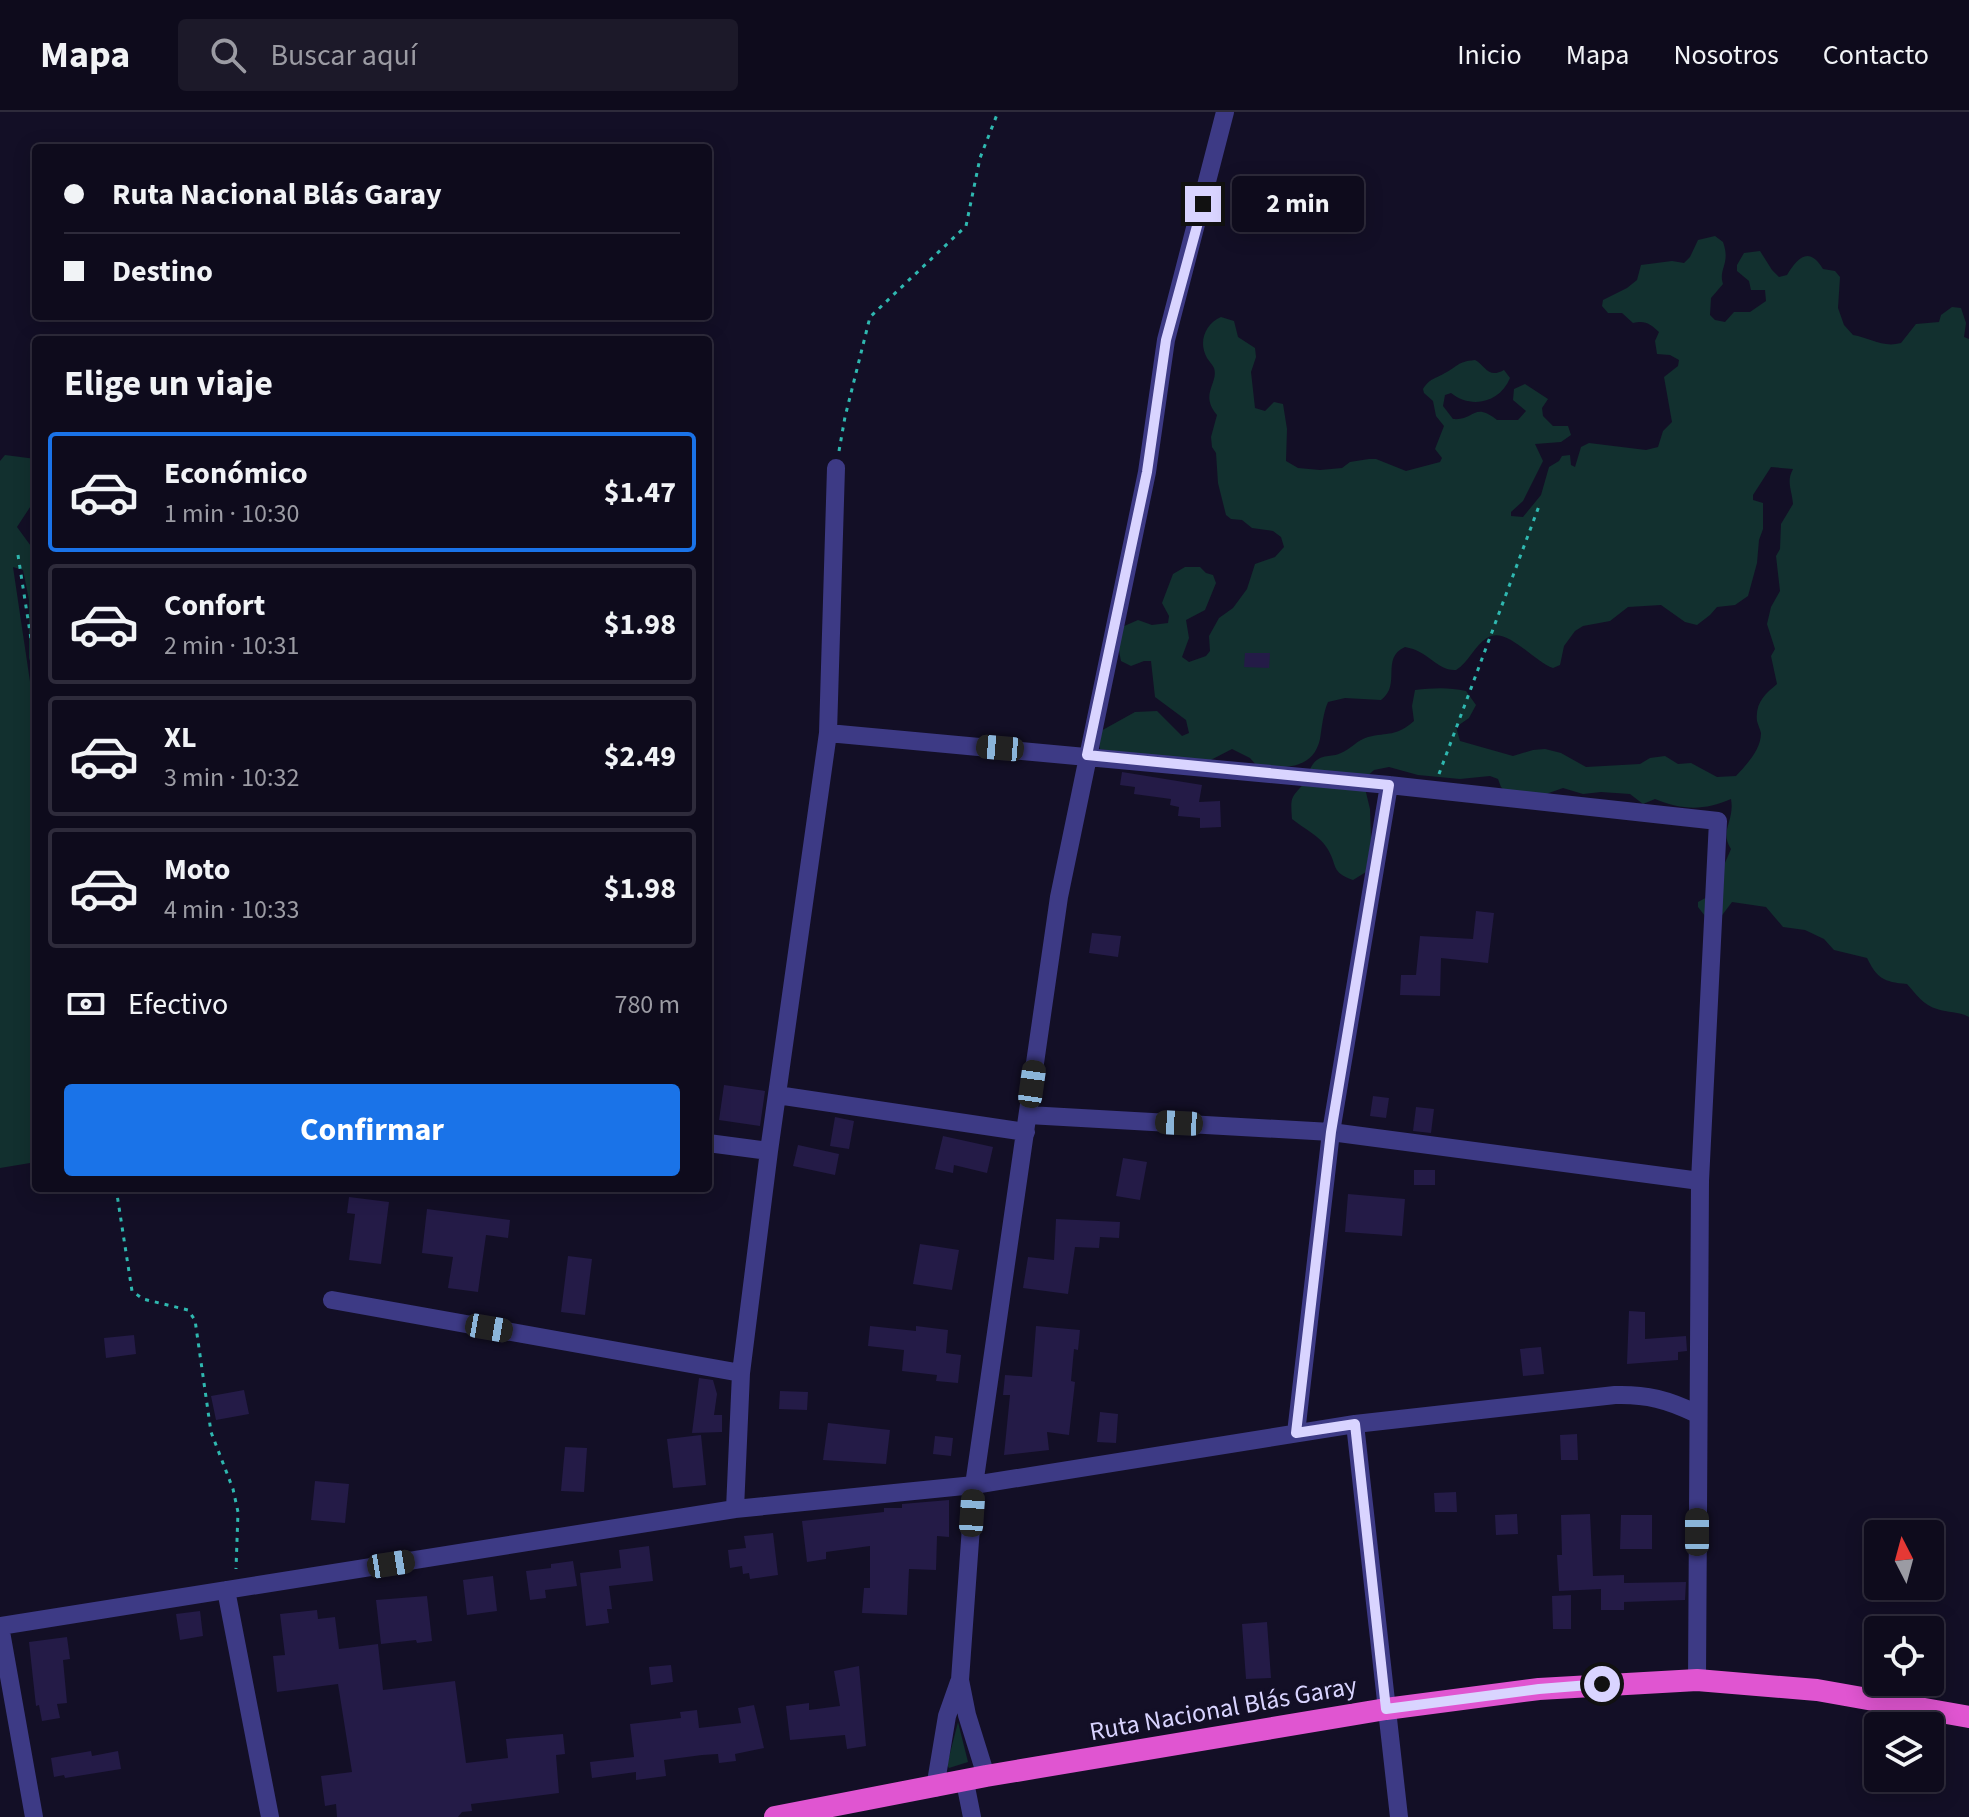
<!DOCTYPE html>
<html lang="es">
<meta charset="utf-8">
<style>
body{margin:0;font-family:"Source Sans 3",sans-serif;background:#1c1929;color:#f1f3f6;height:100vh;display:flex;flex-direction:column;font-size:30px;white-space:nowrap}
*{box-sizing:border-box;margin:0}
p{font-size:26px;color:#9b9ba3}
.icon{flex:none;width:44px;height:44px;fill:none;stroke:currentColor;stroke-width:2;stroke-linecap:round;stroke-linejoin:round}
.map{position:relative;flex:1;overflow:hidden}
.panel{position:absolute;left:32px;top:224px;width:680px;height:856px;display:flex;flex-direction:column;background:#0e0b1c;border-radius:8px;box-shadow:0 4px 20px #0003,0 0 0 2px #2e2b3b}
.panel>*{flex:none}
.guide{position:absolute;left:32px;top:32px;width:680px;height:176px;border-radius:8px;box-shadow:0 4px 20px #0003,0 0 0 2px #2e2b3b;display:grid;align-content:center;height:176px;padding:0 32px;background:#0e0b1c}
.needle{width:52px;rotate:354deg}
.tools{position:absolute;left:1864px;top:1408px;display:grid;gap:16px}
.tools a{display:grid;place-items:center;width:80px;height:80px;border-radius:8px;background:#0e0b1c;box-shadow:0 4px 20px #0003,0 0 0 2px #2e2b3b;font-size:40px}
.end{position:absolute;width:36px;height:36px;margin:-18px;border:10px solid #d9d4ff;background:#111;box-shadow:0 0 0 4px #111}
.from{border-radius:50%}
.bubble{position:absolute;height:56px;border-radius:8px;background:#0e0b1c;box-shadow:0 4px 20px #0003,0 0 0 2px #2e2b3b;font-size:26px;font-weight:700;line-height:56px;text-align:center}
.car{position:absolute;width:24px;height:48px;margin:-24px -12px;border-radius:10px;box-shadow:0 0 6px 2px #0007;background:linear-gradient(#222 24%,#8ab4d8 0 40%,#222 0 76%,#8ab4d8 0 86%,#222 0)}
.guide b{display:flex;align-items:center;gap:28px;height:76px;font-size:30px}
.guide b+b{border-top:2px solid #2e2b3b}
.guide i{width:20px;height:20px;background:#f1f3f6}
ul{padding:0;list-style:none}
li{display:flex;align-items:center;gap:24px;height:120px;margin:0 16px 12px;padding:0 16px;border:4px solid #2e2b3b;border-radius:8px}
li div{flex:1}
li b{display:block;font-size:30px}
li em{font-style:normal;font-weight:700}
li.on{border-color:#1a73e8}
li>.icon{width:72px;height:72px;stroke-width:1.5}
h2{padding:0 32px;font-size:36px;line-height:96px}
.pay{display:flex;align-items:center;gap:20px;height:88px;padding:0 32px;font-size:30px}
.pay p{margin-inline-start:auto}
.action{display:flex;gap:16px;margin-top:auto;padding:16px 32px}
.action a{flex:1;height:92px;border-radius:8px;background:#1a73e8;color:#fff;font-size:32px;font-weight:700;line-height:92px;text-align:center}
header{display:flex;align-items:center;gap:48px;box-sizing:border-box;height:112px;padding:0 40px;background:#0e0b1c;border-bottom:2px solid #2e2b3b}
header strong{font-size:38px}
nav{display:flex;gap:44px;margin-inline-start:auto;font-size:28px}
.search{width:560px;height:72px;background:#1c1929;display:flex;align-items:center;gap:20px;box-sizing:border-box;padding:0 28px;border-radius:8px;color:#9b9ba3;font-size:30px}
.map>svg:first-child{display:block}
</style>
<header>
<strong>Mapa</strong>
<div class="search"><svg class="icon" aria-label="search" viewBox="0 0 24 24"><circle cx="10" cy="10" r="6"/><path d="M15 15l6 6"/></svg>Buscar aquí</div>
<nav><a>Inicio</a><a>Mapa</a><a>Nosotros</a><a>Contacto</a></nav>
</header>
<div class="map">
<svg width="1969" height="1705" viewBox="0 0 1969 1705">
<rect width="100%" height="100%" fill="#130f26"/>
<path fill="#12302f" d="M1715,124L1723,130C1731,152 1718,157 1723,172L1711,186L1710,203L1715,208L1725,210L1734,200H1750L1766,189L1765,178H1751L1749,169L1737,159V153L1744,141L1760,139L1772,158L1779,165L1787,163C1798,145 1809,134 1823,157L1835,159L1840,165L1838,196L1844,213L1853,223C1870,226 1883,236 1901,231L1916,212L1939,210L1941,203L1952,195L1961,196L1966,211L1964,225L1969,227V905C1958,899 1948,901 1937,897C1923,893 1916,882 1907,872C1883,870 1877,866 1867,846L1834,838L1824,827L1805,818L1783,815L1766,795L1732,790L1720,806L1705,804L1698,795V790L1711,783L1731,737C1719,719 1735,709 1731,687C1704,699 1682,698 1655,687L1643,692L1630,682L1601,680L1583,682L1563,676L1546,682L1510,684L1501,675L1498,667L1490,664L1460,667L1418,663L1389,655L1374,658L1363,668L1370,697L1371,727L1366,760L1353,768C1330,760 1338,753 1327,736C1320,724 1303,716 1292,707C1290,682 1292,686 1306,669C1309,664 1309,657 1313,652C1322,641 1331,646 1341,641C1351,637 1357,628 1368,625C1388,620 1396,625 1414,609L1412,594L1415,578C1433,576 1448,575 1466,579L1476,593L1469,606L1456,615L1460,629L1513,644L1533,638L1545,637L1561,641L1586,655L1640,652L1650,646L1665,644L1678,652L1691,651L1717,665L1736,664C1746,653 1761,638 1761,621C1760,617 1758,613 1757,609C1755,591 1765,582 1777,572L1771,544L1775,537L1767,512L1771,495L1780,479L1776,444L1780,437L1781,412L1793,392C1792,378 1786,370 1793,357L1771,355L1753,383V388L1763,391V417L1759,428L1757,451L1748,484L1735,493L1717,495L1710,503L1697,513L1685,510L1661,493L1628,495L1610,509L1583,514L1575,519L1564,534L1560,553L1553,556C1534,550 1506,513 1487,526C1474,534 1469,550 1456,558C1437,559 1429,539 1405,535C1380,546 1402,573 1381,588L1345,586L1328,590C1323,601 1322,615 1320,627C1313,659 1282,656 1257,654L1250,646L1232,637L1203,652L1100,637L1099,620L1135,600L1157,599L1182,624L1189,621L1186,608L1155,585L1151,549H1144L1131,554L1121,549L1116,524L1122,515L1138,508L1152,513L1168,511L1169,504L1162,491L1173,462L1185,455H1200L1206,461L1213,463L1216,471L1205,498L1186,508L1189,526L1182,545L1189,550L1206,544L1210,539L1209,524L1219,506L1233,496L1247,477L1255,452L1275,445L1284,435L1281,425L1273,419L1252,416L1242,408L1231,407L1226,403L1218,371L1216,341L1212,335L1211,325L1217,303C1199,282 1219,271 1214,256C1212,252 1209,249 1207,246C1198,230 1205,212 1221,205L1234,209L1238,225L1255,236L1256,245L1251,260L1255,296L1265,299L1274,290L1283,292L1287,317L1286,349L1298,356L1320,358L1342,356L1350,350L1369,347H1376L1406,359L1440,350L1442,346L1435,337L1444,314L1436,304L1433,289L1424,281L1423,277C1430,266 1435,267 1445,261C1459,254 1456,250 1475,248C1486,254 1488,267 1504,258L1510,266C1500,291 1471,297 1451,281L1445,283L1443,294L1453,307C1475,309 1473,289 1497,308H1518L1526,299L1513,288L1514,277L1525,272L1548,287L1542,296L1543,304L1553,314H1568L1571,323L1561,330L1535,332L1543,349L1523,389L1511,400V404L1523,405L1541,383L1549,355L1559,349L1562,344L1570,343L1571,353L1575,355L1581,335L1589,331L1646,338L1658,335L1663,319L1672,310L1664,265L1678,254L1679,248L1670,243L1657,242L1655,229L1659,220C1650,212 1646,208 1633,211L1622,201H1608L1602,194L1603,188L1627,176L1637,168L1641,153L1672,149L1684,151L1690,145L1698,128Z
M5,343L36,347V386L17,415L36,441V568L29,546V488L23,458L13,455L36,610V1050L0,1056V349Z
M958,1610L968,1650L949,1656L947,1653Z"/>
<path fill="#241b47" d="M1245,541H1270L1269,556L1244,555Z
M1122,660L1202,673L1199,690L1220,689L1221,715L1200,716V706L1178,704L1179,695L1170,693L1171,687L1134,682L1135,675L1120,673Z
M1476,799L1494,801L1488,851L1441,846L1440,884L1400,883L1401,863H1416L1420,824L1473,827Z
M1092,821L1121,824L1118,845L1089,841Z
M724,973L765,979L760,1014L719,1008Z
M1373,984L1389,986L1386,1006L1370,1004Z
M1416,995L1434,997L1431,1021L1413,1019Z
M835,1005L854,1009L849,1037L830,1034Z
M943,1024L993,1035L987,1061L954,1053L953,1061L935,1057Z
M798,1033L839,1042L835,1063L793,1054Z
M1123,1046L1147,1050L1140,1088L1116,1084Z
M1414,1058H1435V1073H1414Z
M1348,1082L1405,1087L1402,1124L1345,1120Z
M349,1085L389,1090L381,1152L349,1148L355,1102L347,1101Z
M427,1097L510,1108L508,1126L486,1123L478,1180L448,1176L453,1145L422,1141Z
M1056,1107L1120,1110L1119,1126L1100,1125L1099,1136L1075,1135L1068,1182L1023,1176L1028,1145L1054,1148Z
M920,1132L959,1138L952,1178L913,1172Z
M568,1144L592,1147L585,1203L561,1200Z
M1629,1199L1645,1200V1227L1686,1224L1687,1239L1678,1240V1248L1627,1252Z
M870,1214L916,1219V1214L948,1218L946,1241L961,1243L958,1271L936,1269L937,1263L902,1259L904,1238L868,1234Z
M1036,1214L1080,1218L1078,1238L1074,1237L1071,1269L1075,1270L1069,1323L1047,1320L1049,1338L1004,1343L1010,1283H1003L1005,1263L1032,1265Z
M134,1223L136,1242L106,1246L104,1226Z
M1541,1235L1544,1262L1523,1264L1520,1237Z
M699,1266L713,1268L717,1282L714,1303H722V1320L692,1321Z
M244,1278L249,1302L216,1308L211,1284Z
M780,1279L808,1280L807,1298L779,1297Z
M1100,1300L1118,1302L1116,1331L1097,1330Z
M828,1311L890,1318L886,1352L823,1348Z
M1577,1322L1578,1348H1561L1560,1323Z
M701,1323L706,1373L673,1376L667,1327Z
M935,1324L953,1326L951,1344L933,1342Z
M565,1335L587,1336L584,1380L561,1379Z
M315,1369L349,1372L345,1411L311,1408Z
M1456,1380L1457,1400H1435L1434,1381Z
M949,1388V1425L937,1424L936,1458L909,1457L907,1503L862,1501L864,1476H870V1434L826,1440V1447L807,1450L802,1409L884,1400V1396H902V1392Z
M1517,1402L1518,1422L1496,1423L1495,1403Z
M1590,1402L1593,1464L1624,1463V1471L1686,1470L1685,1488L1624,1490V1498H1601V1477L1559,1479L1557,1443H1562L1561,1403Z
M1621,1403H1652V1437H1620Z
M773,1421L778,1463L750,1467L749,1461L743,1462L742,1454L730,1456L728,1438L746,1436L744,1424Z
M649,1434L653,1469L609,1474L612,1497H607L609,1511L586,1514L580,1461L621,1456L619,1438Z
M573,1449L577,1474L545,1478L546,1486L530,1488L526,1459L551,1456V1452Z
M493,1464L497,1499L467,1503L463,1468Z
M1571,1483V1517H1553L1552,1484Z
M427,1484L432,1529L417,1531L416,1528L381,1532L376,1488Z
M317,1498L318,1507L335,1505L339,1537L378,1532L383,1578L455,1569L466,1651L508,1646L506,1627L563,1622L565,1642L556,1643L559,1681L471,1692L472,1699L462,1700L458,1705H337L336,1692L325,1694L321,1664L352,1660L338,1572L277,1580L273,1544L285,1543L280,1502Z
M200,1499L203,1524L180,1528L176,1502Z
M1267,1510L1271,1566L1246,1567L1242,1512Z
M67,1525L70,1547L63,1548L67,1591L57,1592L60,1606L42,1609L39,1593L36,1594L29,1530Z
M671,1553L673,1570L651,1573L649,1555Z
M859,1554L866,1634L847,1637L845,1623L790,1628L786,1594L809,1591V1598L840,1594L834,1559Z
M754,1593L764,1636L735,1642L736,1649L719,1651L718,1642L702,1643L664,1648L666,1664L636,1668V1660L592,1666L590,1650L634,1645L630,1612L681,1606L680,1600L697,1598L699,1616L741,1611L738,1596Z
M91,1639L92,1644L118,1639L121,1657L65,1666L64,1663L54,1665L51,1646Z"/>
<g fill="none" stroke-linecap="round" stroke-linejoin="round">
<path stroke="#2fb8b0" stroke-width="3" stroke-dasharray="4 6" stroke-linecap="butt" d="M839,339L845,305L870,205L966,114L980,46L998,0
M18,443L36,559
M1439,662L1539,394
M116,1076L132,1179L143,1187L188,1198L195,1208L211,1320L233,1377L238,1400L236,1457"/>
<path stroke="#3d3a85" stroke-width="18" d="M828,621L1389,673L1718,709L1700,1069L1697,1568
M777,983L1026,1020
M1028,1003L1331,1020L1700,1069
M708,1031L769,1039
M332,1188L741,1261
M1355,1312L1399,1705
M1296,1321L1331,1020L1389,673
M735,1397L741,1261L769,1039L828,621L836,356
M226,1478L270,1705
M0,1514L735,1397L974,1373L1355,1312L1615,1283C1646,1282 1669,1288 1697,1302
M0,1514L34,1705
M986,1664L967,1603L960,1568L974,1373L1059,785L1147,360L1166,228L1225,0
M965,1670L972,1705
M935,1676L947,1604L959,1570"/>
<path stroke="#e055d1" stroke-width="22" d="M775,1705L986,1664L1386,1597L1539,1577L1697,1568L1817,1578L1969,1605"/>
</g>
<g fill="none" stroke-linecap="round" stroke-linejoin="round">
<path stroke="#d9d4ff" stroke-width="10" d="M1203,92L1166,228L1147,360L1087,643L1389,673L1331,1020L1296,1321L1355,1312L1386,1597L1539,1577L1602,1572"/>
</g>
<g text-anchor="middle" stroke-width="7" stroke-linejoin="round" paint-order="stroke">
<g font-size="26" fill="#d9d4ff" stroke="#130f26">
<text transform="translate(1223 1596) rotate(-10)" y="9">Ruta Nacional Blás Garay</text>
</g>
</g>
</svg>
<div class="tools">
<a><svg class="needle" viewBox="-14 -14 28 28"><path d="M0-13l5 13h-10z" fill="#e53935"/><path d="M0 13l5-13h-10z" fill="#9b9ba3"/></svg></a>
<a><svg class="icon" aria-label="locate" viewBox="0 0 24 24"><circle cx="12" cy="12" r="6"/><path d="M12 2v4M12 18v4M2 12h4M18 12h4"/></svg></a>
<a><svg class="icon" aria-label="layers" viewBox="0 0 24 24"><path d="M12 4l9 5-9 5-9-5zM3 14l9 5 9-5"/></svg></a>
</div>
<i class="end from" style="left:1602px;top:1572px"></i>
<i class="end" style="left:1203px;top:92px"></i>
<div class="bubble" style="left:1232px;top:64px;width:132px">2 min</div>
<i class="car" style="left:1000px;top:636px;rotate:275deg"></i>
<i class="car" style="left:1032px;top:972px;rotate:8deg"></i>
<i class="car" style="left:1179px;top:1011px;rotate:273deg"></i>
<i class="car" style="left:489px;top:1216px;rotate:100deg"></i>
<i class="car" style="left:972px;top:1401px;rotate:4deg"></i>
<i class="car" style="left:1697px;top:1420px;rotate:0deg"></i>
<i class="car" style="left:391px;top:1452px;rotate:81deg"></i>
<div class="guide">
<b><i class="from"></i>Ruta Nacional Blás Garay</b>
<b><i></i>Destino</b>
</div>
<section class="panel">
<h2>Elige un viaje</h2>
<ul>
<li class="on"><svg class="icon" aria-label="car" viewBox="0 0 24 24"><path d="M5 17H2v-5l4-1 3-4h7l3 4 3 1v5h-3M9 17h6M6 11h13"/><circle cx="7" cy="17" r="2"/><circle cx="17" cy="17" r="2"/></svg><div><b>Económico</b><p>1 min · 10:30</p></div><em>$1.47</em></li>
<li><svg class="icon" aria-label="car" viewBox="0 0 24 24"><path d="M5 17H2v-5l4-1 3-4h7l3 4 3 1v5h-3M9 17h6M6 11h13"/><circle cx="7" cy="17" r="2"/><circle cx="17" cy="17" r="2"/></svg><div><b>Confort</b><p>2 min · 10:31</p></div><em>$1.98</em></li>
<li><svg class="icon" aria-label="car" viewBox="0 0 24 24"><path d="M5 17H2v-5l4-1 3-4h7l3 4 3 1v5h-3M9 17h6M6 11h13"/><circle cx="7" cy="17" r="2"/><circle cx="17" cy="17" r="2"/></svg><div><b>XL</b><p>3 min · 10:32</p></div><em>$2.49</em></li>
<li><svg class="icon" aria-label="car" viewBox="0 0 24 24"><path d="M5 17H2v-5l4-1 3-4h7l3 4 3 1v5h-3M9 17h6M6 11h13"/><circle cx="7" cy="17" r="2"/><circle cx="17" cy="17" r="2"/></svg><div><b>Moto</b><p>4 min · 10:33</p></div><em>$1.98</em></li>
</ul>
<div class="pay"><svg class="icon" aria-label="cash" viewBox="0 0 24 24"><path d="M3 7h18v10H3z"/><circle cx="12" cy="12" r="2"/></svg>Efectivo<p>780 m</p></div>
<div class="action"><a>Confirmar</a></div>
</section>
</div>
